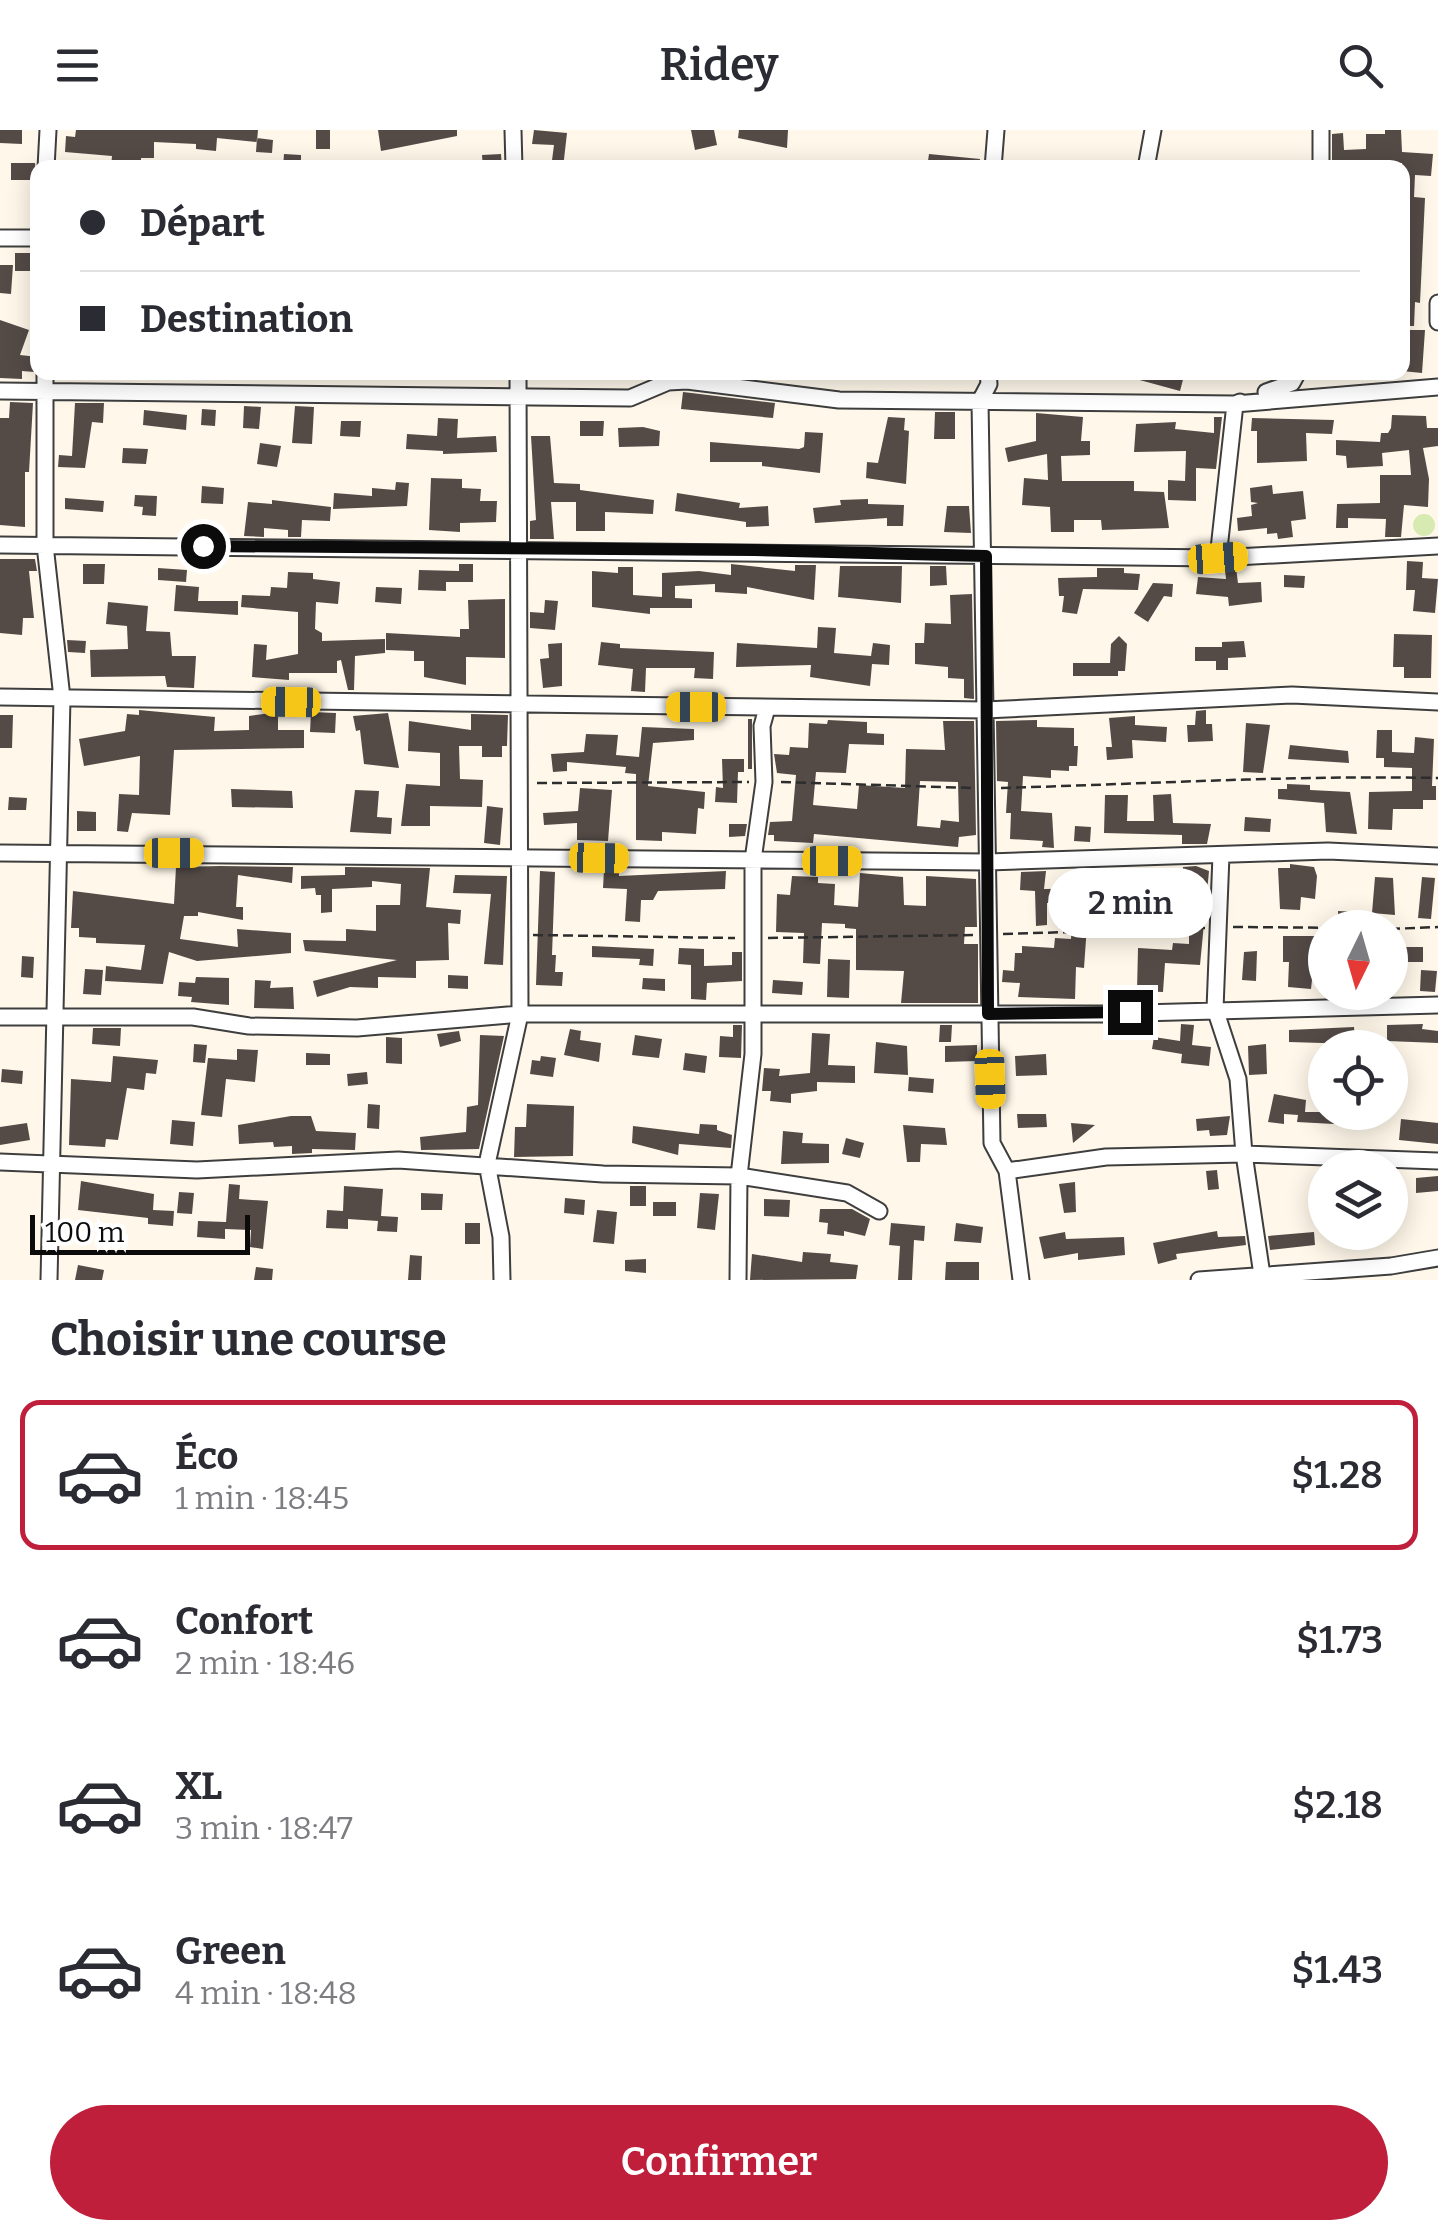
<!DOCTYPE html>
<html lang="fr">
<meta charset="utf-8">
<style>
body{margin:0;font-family:Bitter,serif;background:#f7f7f7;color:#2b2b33;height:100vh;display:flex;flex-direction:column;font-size:38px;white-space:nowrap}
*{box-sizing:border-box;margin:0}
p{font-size:32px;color:#7c7c81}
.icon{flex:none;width:55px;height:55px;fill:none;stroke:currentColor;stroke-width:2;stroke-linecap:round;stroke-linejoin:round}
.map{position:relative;height:1150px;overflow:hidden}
.drawer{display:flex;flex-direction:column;background:#fff;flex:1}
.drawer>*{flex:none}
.top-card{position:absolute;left:30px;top:30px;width:1380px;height:220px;border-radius:20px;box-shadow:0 5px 25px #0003;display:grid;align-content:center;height:220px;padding:0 50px;background:#fff}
.needle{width:65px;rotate:185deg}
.tools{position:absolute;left:1308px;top:780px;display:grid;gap:20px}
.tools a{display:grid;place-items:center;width:100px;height:100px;border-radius:50%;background:#fff;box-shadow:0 5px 25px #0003;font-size:50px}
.scale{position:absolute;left:30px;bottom:25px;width:220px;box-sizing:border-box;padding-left:10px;border:5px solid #0b0b0b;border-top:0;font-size:28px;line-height:35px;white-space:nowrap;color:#0b0b0b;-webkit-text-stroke:8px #fff;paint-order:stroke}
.end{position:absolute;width:45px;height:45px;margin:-22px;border:12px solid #0b0b0b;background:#fff;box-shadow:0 0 0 5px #fff}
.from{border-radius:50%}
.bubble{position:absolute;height:70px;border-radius:35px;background:#fff;box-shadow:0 5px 25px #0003;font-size:32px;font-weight:600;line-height:70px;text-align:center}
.car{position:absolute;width:30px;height:60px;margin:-30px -15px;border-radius:12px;box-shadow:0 0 8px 2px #0007;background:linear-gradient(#f5c518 24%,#345 0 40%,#f5c518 0 76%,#345 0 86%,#f5c518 0)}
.top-card b{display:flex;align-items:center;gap:35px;height:95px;font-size:38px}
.top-card b+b{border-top:2px solid #e1e1e2}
.top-card i{width:25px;height:25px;background:#2b2b33}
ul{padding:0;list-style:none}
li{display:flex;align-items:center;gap:30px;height:150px;margin:0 20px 15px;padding:0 30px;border:5px solid transparent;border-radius:20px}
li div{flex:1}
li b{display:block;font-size:38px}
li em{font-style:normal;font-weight:600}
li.on{border-color:#c01f3b}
li>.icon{width:90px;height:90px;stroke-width:1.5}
h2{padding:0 50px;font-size:45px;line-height:120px}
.cta{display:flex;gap:20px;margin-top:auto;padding:20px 50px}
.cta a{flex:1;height:115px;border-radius:60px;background:#c01f3b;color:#fff;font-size:40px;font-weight:600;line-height:115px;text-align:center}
header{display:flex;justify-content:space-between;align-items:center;height:130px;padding:0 50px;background:#fff;font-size:45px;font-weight:600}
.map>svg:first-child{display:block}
</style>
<header><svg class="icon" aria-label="menu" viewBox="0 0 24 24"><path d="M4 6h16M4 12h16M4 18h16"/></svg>Ridey<svg class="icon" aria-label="search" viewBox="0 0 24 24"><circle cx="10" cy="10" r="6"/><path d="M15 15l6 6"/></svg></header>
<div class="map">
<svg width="1438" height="1150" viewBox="0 0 1438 1150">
<rect width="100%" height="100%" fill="#fff8ea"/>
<path fill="#d7eab2" d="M1413 395a11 11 0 1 1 22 0a11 11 0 1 1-22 0Z"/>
<path fill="#544b47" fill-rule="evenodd" d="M0,0H22V14L0,13Z
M76,0H258L257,12L217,8L216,21L196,19V14L154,12V28H141V38H111L112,26L65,22L66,6L75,7Z
M316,0H330V19H316Z
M378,0H457V6L381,21Z
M534,0L567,3L563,38H551L554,15L532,14Z
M691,0H714L717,15L695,20Z
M739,0H788L787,18L738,8Z
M1385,0H1401L1402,22L1433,24L1431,46L1415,45L1414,67L1425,68L1420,173L1415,172L1414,196H1402L1409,133L1402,131V33L1332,34V4L1343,3L1344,20L1366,19V4H1385Z
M257,8L273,10L272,23L256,22Z
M284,24L301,25V38H283Z
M501,24L502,38H483L482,25Z
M929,24L980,29L979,38H927Z
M11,33H35L37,50H11Z
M15,123H32V141H15Z
M0,135H13L11,164L0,163Z
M0,190L29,200L20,225L38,227V234L34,242L22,241V249L0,248Z
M1406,200H1425L1422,243L1402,241Z
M1125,242H1185L1180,261L1125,246Z
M683,262L775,273L773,288L681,279Z
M10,272L33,273L29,342H25V397L0,395V288H9Z
M75,273H104L103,293L92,292L85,338L58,337L59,325L72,326Z
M244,276L261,277L259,299L243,298Z
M295,276L314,277L312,314L292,313Z
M202,279L216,280L215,296L201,295Z
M144,280L187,285L186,300L143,295Z
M935,282H955V309H934Z
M1036,283L1083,287L1081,311H1090V325L1061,326L1062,351H1134V361L1164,362L1169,398L1102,400L1101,390H1074V402H1051L1050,377L1022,375L1024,348L1048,350L1047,324L1008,332L1005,318L1036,311Z
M1392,285L1426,286L1427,298H1438V316L1423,318L1429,349L1428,377L1404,375L1401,407H1385L1386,389L1348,388V398H1336L1337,374L1380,373V345H1411L1409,320L1382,323L1383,336L1347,338L1346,326L1336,325V310L1380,312L1381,303H1388L1391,298Z
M888,287L905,288L904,300L909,301L906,354L866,348L867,332L878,333Z
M1214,287H1222L1216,339L1196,338V371L1168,370V350L1185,351L1186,321L1134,322L1136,294L1176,292L1175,299L1214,303Z
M438,288L458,289L457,308L496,306L497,322L443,324V321L406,319L407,304L437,306Z
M1252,288L1334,290L1332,304L1306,303L1307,331L1257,333V301H1251Z
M341,291H361L360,307L340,306Z
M580,291H604L603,306H580Z
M643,297L660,301L659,316L619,317L618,298Z
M805,302L823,303L820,343L762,336V332H710V312L799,319L804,317Z
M531,306H550L554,353L580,354V360L654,370L653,384L605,382V401H576V372H551L554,409H530V391L536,390Z
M260,313L281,316L277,337L257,334Z
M123,318L148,319L146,334L122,333Z
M431,348L462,349V358L481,359L480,371H497L496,392L460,393V402L429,400Z
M396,352L409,353L407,376L333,379L334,363L372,366V358L395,360Z
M1272,355L1273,364L1303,361L1306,389L1291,391L1293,407L1278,409L1277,403L1267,404V398L1238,401L1237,388L1252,386L1251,375L1258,373L1251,372L1250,358Z
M202,356L224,358L223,374L201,373Z
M677,363L740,373L739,378L768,376L769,396L746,397V392L675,381Z
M135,365L157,366L156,386L142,385L143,377L134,376Z
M65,368L104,371L103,382L65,379Z
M868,369V374L904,375L903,396H887V388L815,393L813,378L841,375L840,370Z
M272,370L331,377L330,391L302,390L301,407H288V400L264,398V407L244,406L248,372L272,374Z
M947,376H969L971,403L944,402Z
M0,429H35L37,441H29L34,488H23L22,505L0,503Z
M1407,431L1423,432L1422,448L1438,449L1435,483L1413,481L1415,460H1406Z
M83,434H105L104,454H83Z
M459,434H473V452H446V461L418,460L419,440L459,441Z
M731,434L795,441V435H816L814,470L747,457V464L715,462V454L675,456V468L692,469V478H650V484L592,477V441L618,443V437H633V465L662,467V443L699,441L731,445Z
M840,436H902L901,473L838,467Z
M930,436H946L947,455L930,456Z
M158,438L187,440L186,452L158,450Z
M1097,438H1124V443L1140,444L1138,460L1083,459L1077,484L1062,482L1064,466H1059L1058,448L1097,447Z
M1236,438L1238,453L1261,452L1262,472L1229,476L1228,467L1196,464L1198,447L1226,449L1225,439Z
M288,442L313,443V449L340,452L338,474L316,472L315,499L322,503V511L385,509V523L355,526L354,560H348L341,530L337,531V543H289V550L252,547L254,514L267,515L266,530L298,524V482L241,477L242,465L270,466L271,457L287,458Z
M1284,445L1305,446L1304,458L1284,457Z
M1153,453L1173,454L1172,467L1164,466L1148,492L1134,483Z
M176,455L199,457L198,471H238V485L174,481Z
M376,457L402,458L401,474L375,472Z
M972,464L974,569L964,568V549L948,548V537L915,534V513H924L925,493L951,494L950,465Z
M505,469V528L466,527V555L424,547V531H414V521L386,520V503L460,507V499H469L468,470Z
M545,470L558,471L555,500L530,498V482L544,483Z
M108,472L148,476L146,501L170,502L172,526H196L194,558L167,557L165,546L91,547L90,520L128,519L127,496L106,494Z
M818,497L836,498L834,523L871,526L873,513L890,515L889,535L872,534L870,556L810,547L811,535L736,537L737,513L817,518Z
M1394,504L1432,505L1431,548H1404V537H1393Z
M1119,506L1127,514L1125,541H1118V546H1073V533H1110L1111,514Z
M67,510L86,511L85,523L68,522Z
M1244,511L1246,527L1228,528V540H1216V531H1195V517H1222V512Z
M601,512L620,514V518L714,522L713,549L694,548L695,538H646L645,562L631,561L633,539L598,535Z
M562,513V556L543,558L540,529L549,528L548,514Z
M139,580L215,587L214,601L249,600V586L278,582V600H304V618L174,620L170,685L132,683L128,702L117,701L119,664L139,665L140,626L84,636L79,609L125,601L127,584L139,585Z
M1206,580V594H1212L1213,611L1188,612L1187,595H1195L1196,581Z
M311,582L336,583L335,603L310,602Z
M388,583L399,638L364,634L360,600L356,601L353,586Z
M471,584L508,585L507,616H502V627H482V616H459L460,649L483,650L482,677L430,676V696H401L406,654L440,656V623L408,621L409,591L471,600Z
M0,585H13L12,618H0Z
M1135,586V595L1167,597L1166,612L1132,610L1133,628L1107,630L1106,617H1112L1109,588Z
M748,589H752V639H748Z
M828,590L867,592V603L884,604V615L849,614L846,643L816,642L813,675L857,679L859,655L905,658L906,619L945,620L943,591H974L976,705L959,707L958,717L814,704L813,713L774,711V705H768L770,692L792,691L796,645L777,643L774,624L789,625L790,617L808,618L809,593L827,594ZM920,651L958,652L959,692L941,690L940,698L917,696Z
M1037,590V597L1074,598V616H1078L1077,636H1069V641L1051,640V648L1023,646L1021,681L1052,683L1054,718L1042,717L1043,711L1010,709L1011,683H1006L1008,652L997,651L996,591Z
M1246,593L1270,595L1263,643L1243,642Z
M642,597L694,599V610L653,613L648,656L705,662L704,679L698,678L696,704L662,702V711L636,710V644L625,643L626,637L567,632V641L553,642L551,624L584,622L586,604L618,605L616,625L639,627Z
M1377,600H1392V622L1414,623L1415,607L1434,609L1432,656H1436V670H1423V679H1393L1392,700L1368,699L1369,662L1412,661V638L1384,637V628H1376Z
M1290,615L1348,621L1349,633L1288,629Z
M722,629H744V642H738L737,673L715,672L716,657L723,658Z
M1287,654L1310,655V660L1350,662L1357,704L1326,702L1324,673L1278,669V659H1287Z
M580,658L612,660L608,711L577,710V693L544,695L543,683L578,681Z
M231,659L292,661L293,678L232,677Z
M355,660L379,661L377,687L392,688L391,704L350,702Z
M1171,664L1173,693L1211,694L1207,714H1182V705L1104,703L1105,665H1128L1127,691H1154L1153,665Z
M9,667L27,668L26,680H8Z
M487,676L503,678L500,715L484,713Z
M77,681L96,682V701H77Z
M1245,687L1271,689L1270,702L1244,701Z
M729,694H747L745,706L729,707Z
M1075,696L1091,697L1090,712L1074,711Z
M1290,734L1314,737L1317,746L1315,769L1301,767L1300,780L1280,779L1278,738H1290Z
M220,736L293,737L292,753L238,745L236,777H243V790L198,782V786H184L180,809L238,817L237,799L291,803V823L197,831L169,822L163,854L105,851L106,836L141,840L145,815L96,813V808L79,807V798H71L73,761L174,774L176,737Z
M1196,736L1209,741L1200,835L1165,833L1163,862L1137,861L1138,818L1172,820L1173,813L1189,814V770L1160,767L1161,751L1182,753L1183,737Z
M345,737L430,738L426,777L461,780L460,794L448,793L449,830L416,831V848L378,847V858L350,857L317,867L313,851L397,830L305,821L303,810L346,811V799L376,801V775H400L401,754L372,751V757L332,759V782L321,783V765H316L315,758L301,759V746L345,745Z
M1122,739H1131L1140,749L1116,770L1130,771L1129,797L1087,795L1084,838L1076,837L1075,869L1018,867L1020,853L1002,852L1003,840L1014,841L1015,823H1022V816L1054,818L1055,808L1071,809L1073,772L1047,773V795L1036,796L1035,761L1020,760L1021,742L1046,741L1044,759L1108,758L1109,751L1121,752Z
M604,740H619V746L726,741L725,759L658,761L653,770H641L640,792L625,791L627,759L603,758Z
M540,741L555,742L552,825H556L555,842H563L562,856L536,855Z
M860,743L903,747L904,775L926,776V746L976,749L977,797H965L964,814H978V873H901L904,841L856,840V799L845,798V794L822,793L820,834L803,833L804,803L776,802L777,764L790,765L792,746L818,747V753L835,754L834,775L858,777Z
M455,745L507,746L503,835L484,834L491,764L453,763Z
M1375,747L1393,748L1395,785L1372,783Z
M1422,747L1435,748L1431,789L1418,788Z
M1338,781L1359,782L1358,794L1338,792Z
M1283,806H1317L1311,859L1288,857L1289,832H1283Z
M592,816L654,819L653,836L639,835L640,829L592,827Z
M1403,817H1423V832H1402Z
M679,818L704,819V836L732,835V822H742V851L707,853L706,870L691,869V835L678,834Z
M1257,821L1256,851L1242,850L1244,822Z
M22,826L34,827L33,848L21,847Z
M828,829L850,830L849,868L827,867Z
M85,839L103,840L101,865L83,864Z
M1421,840L1437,841L1435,862L1420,861Z
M448,845L468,846V859L448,858Z
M196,847L229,848V875L191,872L192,867L178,866L179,852L195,853Z
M643,848L665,849V861L642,859Z
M255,850L271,851L270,858L293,857L294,879L254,878Z
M773,850L803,852L802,865L772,863Z
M1181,894L1194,895L1192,915L1211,917L1209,936L1181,933L1182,924L1152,919L1154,907L1180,911Z
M1423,894L1422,899L1438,901V913L1387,911V895Z
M733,895H742L741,928L719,927L720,906L733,907Z
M940,895H952L951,912H939Z
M1354,897L1355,914L1289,912V900Z
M93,898H121L120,916L92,914Z
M570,899L581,901L580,910L601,913L599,932L564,925Z
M459,901L461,911L440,917L437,904Z
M812,903L830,904L828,935L855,936V953L817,952V961L791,964V973L770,971L771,961H762L764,938L780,939L779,946L810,943Z
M480,905L504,906L479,1019L421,1020L420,1007L466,1002L467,977L478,975Z
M635,905L662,909L659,928L632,925Z
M386,907L402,908V934L386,933Z
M876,912L907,916L908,945L874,943Z
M194,914L207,915L205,933L193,932Z
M1266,914L1267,944L1249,945L1248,916Z
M977,915V931L945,932V916Z
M237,919L258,920L255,952L226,949L222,987L201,985L208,928L237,930Z
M306,923L330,924V935H306Z
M685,923L707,926L705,943L683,940Z
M1046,924L1047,945L1016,946L1015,926Z
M113,926L158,930L156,944L146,943L144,960L127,958L118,1010L106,1009L105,1017L69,1015L71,949L111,952Z
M541,926L556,928L553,947L530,944L532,930L540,931Z
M2,939L23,941L22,954L1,952Z
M367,942L368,954L348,956L347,944Z
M909,947L934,949L933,963L908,961Z
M1274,964L1306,970L1305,982H1334V994L1297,992L1298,985L1284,984V994L1268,992Z
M368,974L380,975L379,999L367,998Z
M527,974L574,976L573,1026L514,1027L515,997H526Z
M1017,984H1046L1047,997L1018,998Z
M291,986H311L316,1001L356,1003L355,1020L312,1019V1023L292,1024V1016L274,1017L273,1012L239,1014L238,995Z
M1230,986L1227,1005L1210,1006L1209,1000L1197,1001L1196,989Z
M1401,989L1438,993V1014L1399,1010Z
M172,990L195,992L193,1016L170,1014Z
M27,993L30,1010L0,1015V997Z
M1071,993L1095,995L1073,1013Z
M700,994L717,995V1000L732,1005L731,1018L679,1014L678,1025L632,1013L633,996L699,1004Z
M903,995L945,998L947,1015L921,1014L920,1032H907Z
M783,1001L803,1003L802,1013L829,1014V1033L781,1034Z
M846,1008L864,1013L860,1028L842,1024Z
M1217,1040L1219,1059L1208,1060L1206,1041Z
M1438,1046V1061L1416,1063V1048Z
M81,1051L154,1064L153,1080L174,1081L173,1096L148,1094V1088L78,1080Z
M1075,1052L1076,1082L1064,1083L1059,1054Z
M229,1054L240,1055L239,1069L268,1071L263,1119L250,1117L251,1100L225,1099V1109L197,1107L198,1091L226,1092Z
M344,1056L383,1059L381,1086L398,1087L397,1102L377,1101L378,1091L348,1089V1099L326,1098L327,1080L343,1081Z
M630,1056H646V1076H630Z
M179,1062L194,1063L192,1084L177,1083Z
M421,1063L443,1064L442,1080H421Z
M700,1063L719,1064L715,1100L697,1098Z
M565,1068L585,1070L584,1085L564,1083Z
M764,1069L790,1070L789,1087L764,1086Z
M653,1072H676V1086H653Z
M820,1079H852L870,1089L865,1106L844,1101V1106L827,1104L828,1093L819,1092Z
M597,1080L617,1082L614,1114L593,1112Z
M465,1093H480V1114H465Z
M891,1093L925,1096L924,1111L914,1110L912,1150H898L900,1116L889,1115Z
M956,1093L983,1097L981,1113L954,1111Z
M1217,1101L1218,1107L1245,1106L1246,1115L1176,1124L1177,1129L1158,1134L1153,1113Z
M1065,1102L1066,1109L1124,1107L1125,1125L1078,1130V1123L1044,1129L1039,1107Z
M1314,1102L1315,1115L1270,1120L1268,1106Z
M803,1122L831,1124L830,1132L858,1135L856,1149L750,1150L752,1124L802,1132Z
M410,1125L422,1126L421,1150H408Z
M646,1129V1143L625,1141V1130Z
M946,1132H979V1150H945Z
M78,1135L104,1140L102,1150H75Z
M256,1137L273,1139L272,1150H254Z"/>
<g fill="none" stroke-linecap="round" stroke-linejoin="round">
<g stroke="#3e3e3e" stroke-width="19">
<path id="minor" d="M513,0L514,38
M1321,0V38
M46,38L48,0
M993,38L996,0
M1146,38L1153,0
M0,108H38
M1438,173V192
M45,242V415L62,568L49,1150
M988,242L989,254L980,271L992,1013L1007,1041L1021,1150
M0,261L630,268L668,252L687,251L839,270L1235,274L1438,257
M1266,262L1292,253L1298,242
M0,415L1218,428L1438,416
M1218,428L1235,274L1240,272
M0,567L985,580L1292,565L1438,572
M0,723L988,732L1328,721L1438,726
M1221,725L1215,879L1238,949L1244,1024L1262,1145
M0,887H193L249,896L357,898L520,884H1102L1438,875
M0,1032L197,1040L398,1030L603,1044L739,1046L847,1063L879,1081
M1007,1041L1106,1027L1244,1024L1438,1031
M502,1150L501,1107L487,1034L520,884L518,242
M738,1150L739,1046L753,924V730L764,652L762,596L767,578
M1199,1150L1391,1136L1438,1128"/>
</g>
<path stroke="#2d2d2d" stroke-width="2.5" stroke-dasharray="10 5" stroke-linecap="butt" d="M781,652L973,658
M537,653L749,652
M1001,658C1147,654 1292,645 1438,648
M1233,797L1357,798
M1390,799L1438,797
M1003,804L1205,798
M533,805L735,808
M768,808L975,805"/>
<use href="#minor" stroke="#fff" stroke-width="15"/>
</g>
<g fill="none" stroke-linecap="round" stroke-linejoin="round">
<path stroke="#0b0b0b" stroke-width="12" d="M203,416L754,420L986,426L988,884L1130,882"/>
</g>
</svg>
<div class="tools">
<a><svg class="needle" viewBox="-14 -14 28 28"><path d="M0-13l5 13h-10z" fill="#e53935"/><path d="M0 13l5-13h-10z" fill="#7c7c81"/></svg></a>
<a><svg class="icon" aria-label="locate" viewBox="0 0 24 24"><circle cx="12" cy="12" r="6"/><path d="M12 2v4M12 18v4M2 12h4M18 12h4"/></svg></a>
<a><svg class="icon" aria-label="layers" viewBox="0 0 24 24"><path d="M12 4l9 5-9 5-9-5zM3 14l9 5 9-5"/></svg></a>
</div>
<div class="scale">100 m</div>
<i class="end from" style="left:203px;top:416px"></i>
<i class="end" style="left:1130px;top:882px"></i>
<div class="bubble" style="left:1048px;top:738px;width:165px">2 min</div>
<i class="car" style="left:1218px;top:428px;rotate:86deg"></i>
<i class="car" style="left:291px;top:572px;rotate:271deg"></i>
<i class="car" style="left:696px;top:577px;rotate:270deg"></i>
<i class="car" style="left:174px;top:723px;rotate:90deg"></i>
<i class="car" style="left:599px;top:728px;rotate:91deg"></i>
<i class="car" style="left:832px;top:731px;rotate:90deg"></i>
<i class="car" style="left:990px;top:949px;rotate:178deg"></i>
<div class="top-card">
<b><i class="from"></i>Départ</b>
<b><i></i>Destination</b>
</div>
</div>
<section class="drawer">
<h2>Choisir une course</h2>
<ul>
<li class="on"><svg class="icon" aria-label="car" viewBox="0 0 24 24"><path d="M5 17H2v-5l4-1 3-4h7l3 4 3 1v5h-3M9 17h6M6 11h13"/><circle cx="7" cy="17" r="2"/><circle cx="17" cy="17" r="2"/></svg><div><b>Éco</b><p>1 min · 18:45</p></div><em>$1.28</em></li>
<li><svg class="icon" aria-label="car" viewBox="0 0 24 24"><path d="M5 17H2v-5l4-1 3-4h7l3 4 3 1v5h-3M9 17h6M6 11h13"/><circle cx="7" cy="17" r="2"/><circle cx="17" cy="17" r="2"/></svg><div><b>Confort</b><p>2 min · 18:46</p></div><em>$1.73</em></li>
<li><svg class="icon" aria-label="car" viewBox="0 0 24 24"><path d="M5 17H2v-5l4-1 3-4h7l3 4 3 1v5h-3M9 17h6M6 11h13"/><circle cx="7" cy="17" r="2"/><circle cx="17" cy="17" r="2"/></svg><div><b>XL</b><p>3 min · 18:47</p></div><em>$2.18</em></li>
<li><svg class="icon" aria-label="car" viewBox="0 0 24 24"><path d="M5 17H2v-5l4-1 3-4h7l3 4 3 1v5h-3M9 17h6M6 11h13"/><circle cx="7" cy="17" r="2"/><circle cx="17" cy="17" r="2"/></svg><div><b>Green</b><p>4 min · 18:48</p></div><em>$1.43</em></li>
</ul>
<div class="cta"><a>Confirmer</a></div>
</section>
